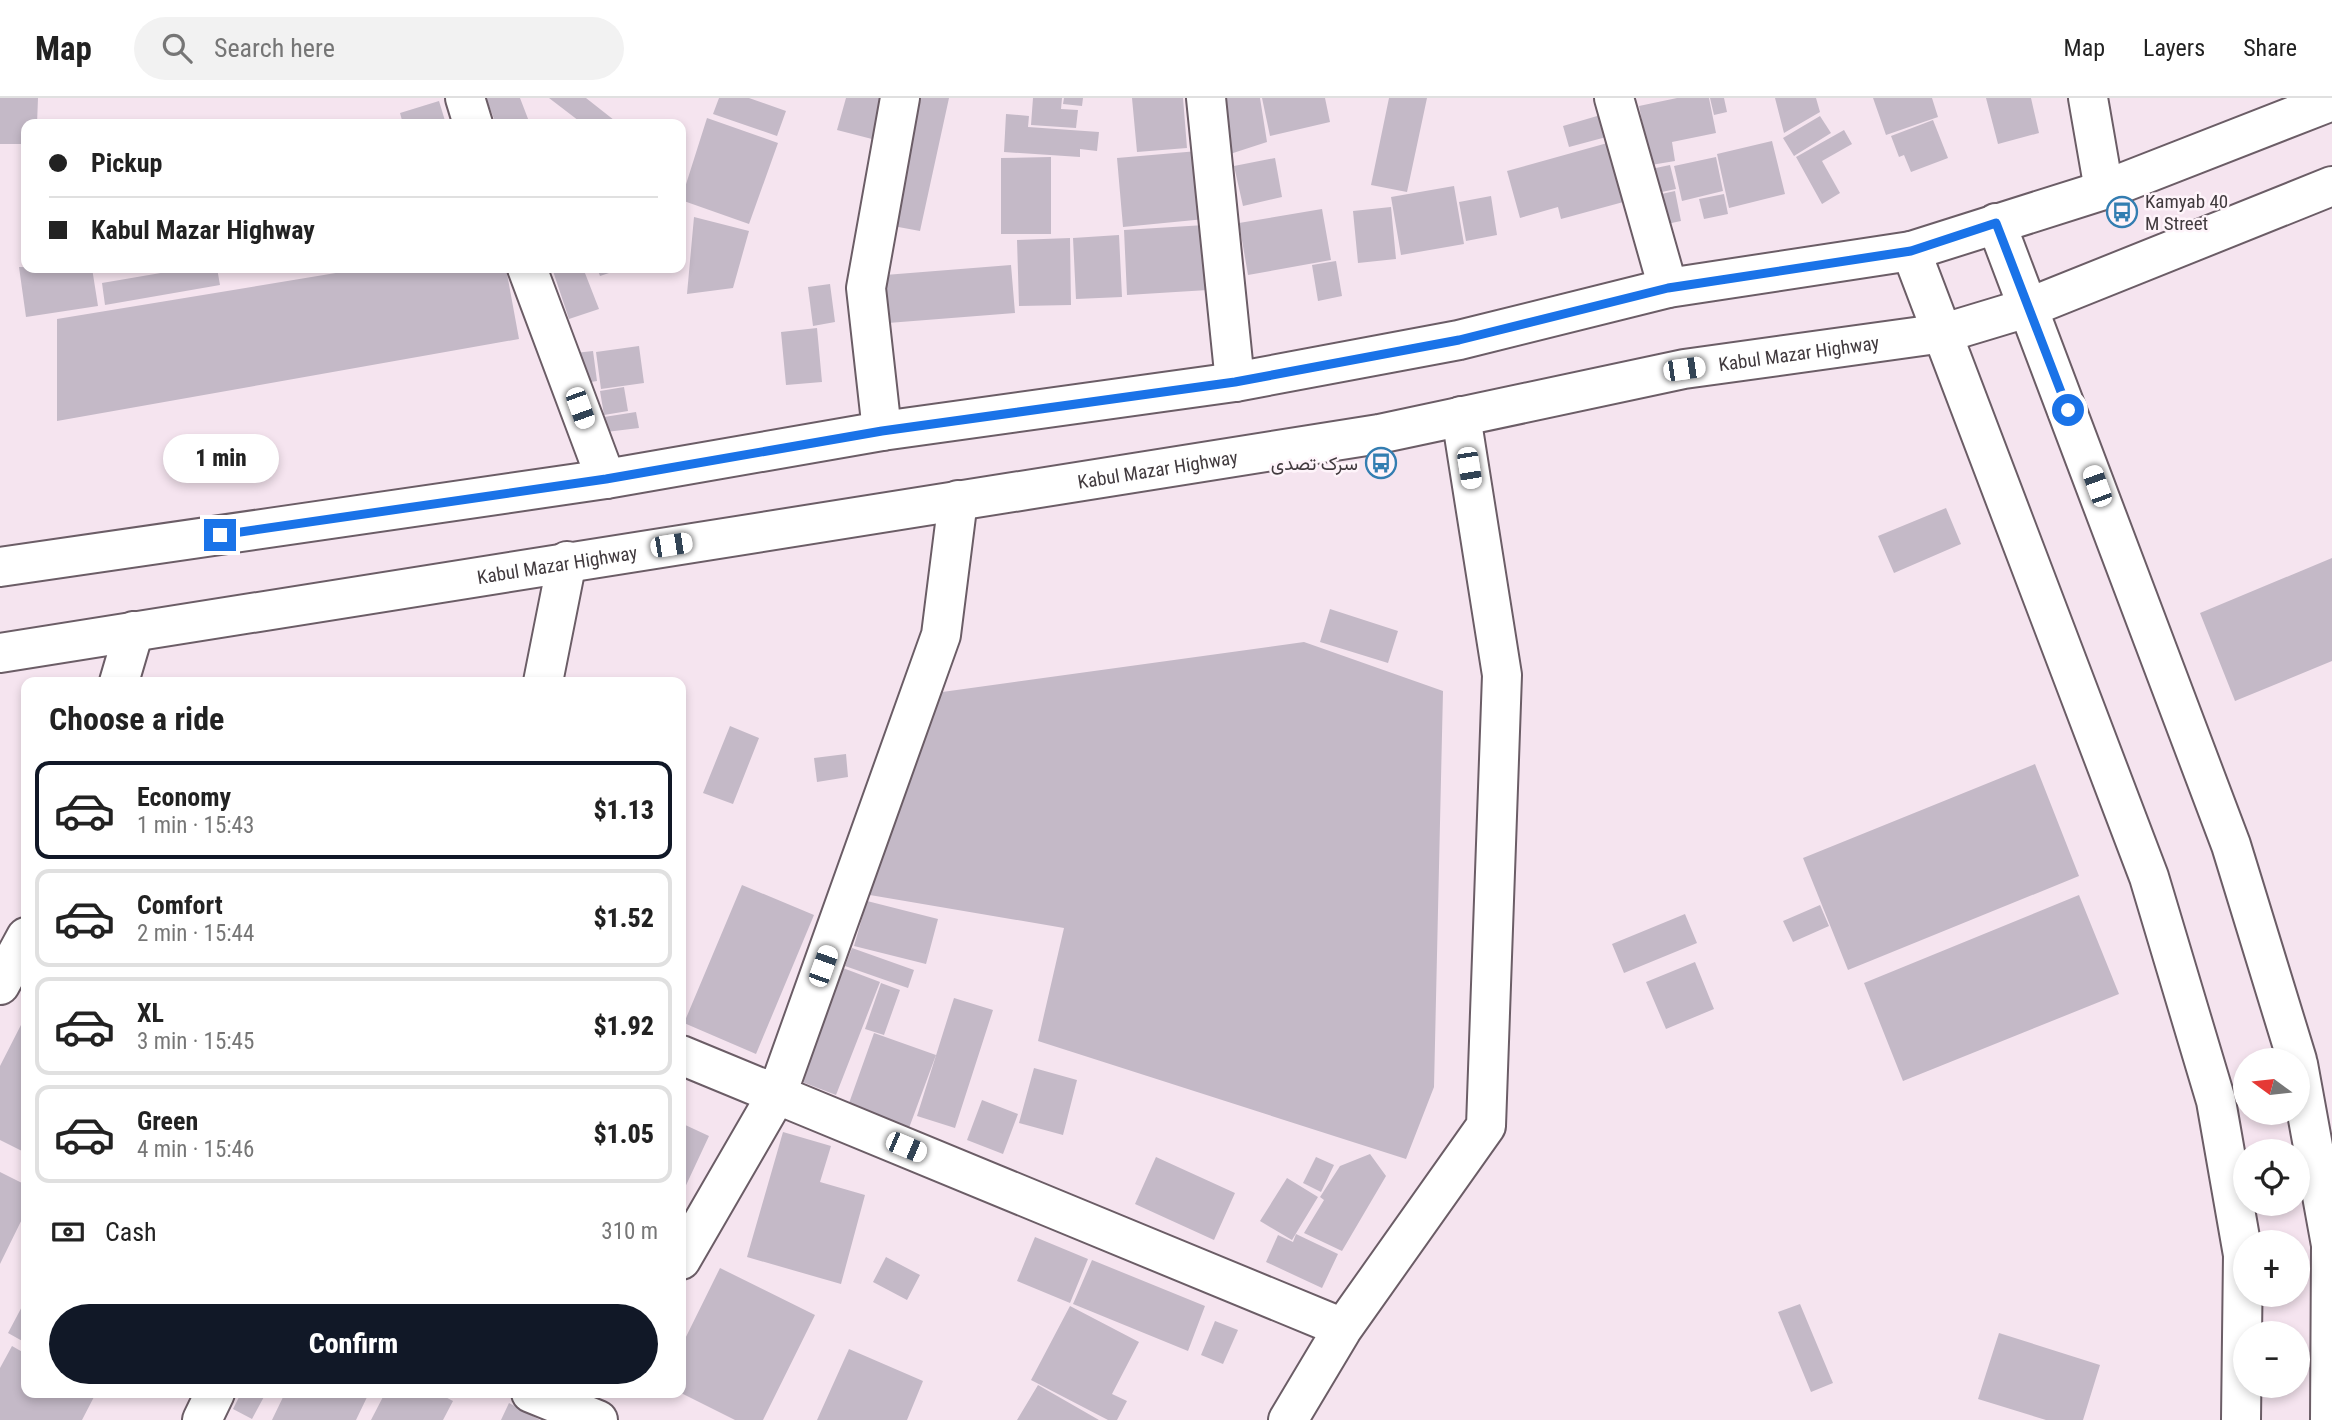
<!DOCTYPE html>
<meta charset="utf-8">
<style>
body{margin:0;font-family:"Roboto Condensed",Vazirmatn,sans-serif;background:#f2f2f2;color:#222;height:100vh;display:flex;flex-direction:column;font-size:26px;white-space:nowrap}
*{box-sizing:border-box;margin:0}
p{font-size:23px;color:#767676}
.icon{flex:none;width:38px;height:38px;fill:none;stroke:currentColor;stroke-width:2;stroke-linecap:round;stroke-linejoin:round}
.map{position:relative;flex:1;overflow:hidden}
.side{position:absolute;left:21px;top:579px;width:665px;height:721px;display:flex;flex-direction:column;background:#fff;border-radius:14px;box-shadow:0 4px 10px #0003}
.side>*{flex:none}
.guide{position:absolute;left:21px;top:21px;width:665px;height:154px;border-radius:14px;box-shadow:0 4px 10px #0003;display:grid;align-content:center;height:154px;padding:0 28px;background:#fff}
.needle{width:46px;rotate:285deg}
.tools{position:absolute;left:2233px;top:950px;display:grid;gap:14px}
.tools a{display:grid;place-items:center;width:77px;height:77px;border-radius:50%;background:#fff;box-shadow:0 4px 10px #0003;font-size:35px}
.end{position:absolute;width:32px;height:32px;margin:-16px;border:9px solid #1a73e8;background:#fff;box-shadow:0 0 0 4px #fff}
.from{border-radius:50%}
.bubble{position:absolute;height:49px;border-radius:24px;background:#fff;box-shadow:0 4px 10px #0003;font-size:23px;font-weight:800;line-height:49px;text-align:center}
.car{position:absolute;width:21px;height:42px;margin:-21px -10px;border-radius:9px;box-shadow:0 0 5px 2px #0007;background:linear-gradient(#fff 24%,#345 0 40%,#fff 0 76%,#345 0 86%,#fff 0)}
.guide b{display:flex;align-items:center;gap:24px;height:66px;font-size:26px}
.guide b+b{border-top:2px solid #e0e0e0}
.guide i{width:18px;height:18px;background:#222}
ul{padding:0;list-style:none}
li{display:flex;align-items:center;gap:21px;height:98px;margin:0 14px 10px;padding:0 14px;border:4px solid #e0e0e0;border-radius:14px}
li div{flex:1}
li b{display:block;font-size:26px}
li em{font-style:normal;font-weight:800}
li.selected{border-color:#111827}
li>.icon{width:63px;height:63px;stroke-width:1.5}
h2{padding:0 28px;font-size:32px;line-height:84px}
.pay{display:flex;align-items:center;gap:18px;height:77px;padding:0 28px;font-size:26px}
.pay p{margin-inline-start:auto}
.cta{display:flex;gap:14px;margin-top:auto;padding:14px 28px}
.cta a{flex:1;height:80px;border-radius:42px;background:#111827;color:#fff;font-size:28px;font-weight:800;line-height:80px;text-align:center}
header{display:flex;align-items:center;gap:42px;box-sizing:border-box;height:98px;padding:0 35px;background:#fff;border-bottom:2px solid #e0e0e0}
header strong{font-size:33px}
nav{display:flex;gap:38px;margin-inline-start:auto;font-size:24px}
.search{width:490px;height:63px;background:#f2f2f2;display:flex;align-items:center;gap:18px;box-sizing:border-box;padding:0 24px;border-radius:38px;color:#767676;font-size:26px}
.map>svg:first-child{display:block}
</style>
<header>
<strong>Map</strong>
<div class="search"><svg class="icon" aria-label="search" viewBox="0 0 24 24"><circle cx="10" cy="10" r="6"/><path d="M15 15l6 6"/></svg>Search here</div>
<nav><a>Map</a><a>Layers</a><a>Share</a></nav>
</header>
<div class="map">
<svg width="2332" height="1322" viewBox="0 0 2332 1322">
<rect width="100%" height="100%" fill="#f5e4ef"/>
<path fill="#c4b9c7" d="M0,0H38L37,26H26V46H0Z
M486,0H520L530,26H496Z
M549,0H586L619,26H583Z
M719,0H749L786,13L777,38L713,16Z
M846,0H882L872,41L837,32Z
M921,0H949L920,133L893,128Z
M1033,0H1062L1061,11L1078,12L1076,30L1031,27Z
M1064,0H1083L1082,8L1063,6Z
M1132,0H1183L1187,50L1137,54Z
M1213,0H1260L1267,44L1227,57Z
M1262,0H1325L1330,24L1270,38Z
M1389,0H1427L1407,94L1371,87Z
M1677,0H1709L1716,35L1672,44L1675,63L1651,67L1639,8Z
M1710,0H1724L1727,14L1714,17Z
M1775,0H1816L1820,14L1784,35Z
M1873,0H1932L1938,19L1886,37Z
M1986,0H2031L2039,35L1998,46Z
M439,3L446,26H403L400,15Z
M1006,16L1029,18L1028,29L1099,34L1097,53L1080,51V59L1004,54Z
M1604,16L1610,38L1569,49L1563,28Z
M1820,18L1831,35L1794,58L1783,40Z
M707,20L778,45L749,126L681,102Z
M1933,22L1948,60L1911,74L1904,57L1899,59L1891,38Z
M1844,32L1852,46L1822,63L1840,95L1822,106L1796,59Z
M1772,43L1785,96L1729,110L1717,56Z
M1611,44L1627,103L1561,121L1558,109L1520,120L1507,73Z
M1198,53L1205,121L1123,129L1117,60Z
M1051,59V136H1001V60Z
M1716,59L1723,93L1682,103L1674,68Z
M1275,60L1282,99L1243,108L1234,68Z
M1670,67L1676,91L1657,95L1651,71Z
M1454,88L1464,146L1401,157L1391,99Z
M1675,93L1681,123L1662,127L1657,97Z
M1724,96L1728,116L1704,121L1699,101Z
M1491,98L1497,137L1466,143L1459,104Z
M1391,109L1396,161L1358,165L1353,113Z
M1322,111L1331,162L1248,177L1239,125Z
M694,119L749,133L733,190L687,196Z
M1205,127L1208,192L1127,197L1124,132Z
M1119,137L1122,199L1076,201L1073,140Z
M1070,140L1071,207L1019,208L1017,142Z
M1336,163L1342,198L1318,203L1312,167Z
M1011,167L1015,215L888,225L885,177Z
M19,169L92,170L98,208L26,219Z
M190,170H217L220,187L105,207L102,185Z
M366,170H506L519,241L57,323V221Z
M552,170H583L599,211L569,221Z
M597,170H624L600,178Z
M830,186L835,224L813,228L808,189Z
M817,230L822,284L786,287L781,234Z
M639,248L644,285L601,291L596,254Z
M593,253L597,283L579,286L575,255Z
M624,289L628,313L604,317L600,293Z
M636,314L639,330L606,334L604,319Z
M1946,410L1961,446L1894,475L1878,438Z
M2332,460V563L2235,603L2200,515Z
M1330,511L1398,533L1388,565L1320,544Z
M1304,544L1443,593L1434,989L1406,1061L1038,943L1064,830L864,796L935,595Z
M730,628L759,640L733,706L703,695Z
M846,656L848,679L817,684L814,660Z
M2035,666L2079,778L1848,872L1803,760Z
M742,787L814,817L756,956L684,925Z
M2079,797L2119,896L1903,983L1864,885Z
M867,803L938,821L926,866L854,848Z
M1820,807L1829,828L1793,844L1783,823Z
M1685,816L1697,845L1624,875L1612,846Z
M852,850L914,872L908,890L845,868Z
M1695,864L1714,911L1666,931L1646,884Z
M835,867L880,884L836,997L792,980Z
M881,885L900,892L884,937L865,931Z
M954,900L993,912L955,1030L917,1018Z
M23,923L26,925V1055L0,1042V968Z
M874,935L936,957L909,1030L848,1008Z
M1034,970L1077,982L1063,1037L1019,1025Z
M982,1002L1018,1016L1003,1056L967,1042Z
M681,1025L709,1038L681,1098Z
M783,1034L831,1048L820,1084L865,1097L841,1186L747,1159Z
M1370,1056L1386,1078L1342,1153L1304,1135L1324,1102L1320,1099L1340,1068Z
M1156,1059L1235,1095L1214,1142L1135,1106Z
M1316,1059L1334,1067L1321,1094L1303,1085Z
M0,1074L26,1087V1113L0,1166Z
M1287,1080L1318,1099L1292,1142L1260,1123Z
M1296,1136L1338,1156L1322,1190L1266,1164L1278,1137L1293,1144Z
M1035,1139L1088,1161L1070,1205L1017,1183Z
M886,1159L920,1177L907,1202L873,1184Z
M1092,1162L1205,1208L1188,1253L1073,1206Z
M720,1170L815,1217L763,1322H735L681,1295V1249Z
M26,1201V1245L8,1235Z
M1800,1206L1833,1285L1811,1294L1778,1214Z
M1070,1208L1139,1244L1112,1296L1127,1303L1117,1322H1108L1031,1282Z
M1215,1223L1238,1232L1223,1266L1201,1257Z
M1999,1235L2100,1267L2083,1322H2046L1978,1301Z
M12,1248L26,1256V1295H96L82,1322H0V1270Z
M849,1251L923,1283L907,1322H817Z
M1038,1287L1099,1322H1017Z
M241,1295H266L252,1321L233,1311Z
M285,1295H369L356,1322H272Z
M385,1295H438L453,1303L443,1322H371Z
M509,1305L540,1322H501Z"/>
<g fill="none" stroke-linecap="round" stroke-linejoin="round">
<g stroke="#6b5d66" stroke-width="42">
<path id="minor" d="M465,0L473,26
M1206,0L1235,284
M1614,0L1668,190
M2088,0L2104,92
M527,170L606,381
M882,333L866,190L900,0
M119,584L134,533
M543,584L567,463
M0,887L26,839
M681,957L1343,1230
M681,1162L777,996L941,537L958,402
M531,1295L598,1322
M202,1322L215,1295
M1288,1322L1343,1230L1486,1028L1502,577L1461,318"/>
</g>
<g stroke="#6b5d66" stroke-width="42">
<path id="secondary" d="M1996,125L2231,747L2297,962
M1911,153L2149,779L2216,1003L2243,1157L2241,1322
M2298,966L2331,1147L2330,1322"/>
</g>
<g stroke="#6b5d66" stroke-width="42">
<g id="trunk">
<path d="M0,469L606,381L882,333L1235,284L1459,242L1668,190L1911,153L2104,92L2332,3"/>
<path id="s1" d="M0,555L1379,336L1684,271L1944,235L2030,209L2332,88"/>
</g>
</g>
<use href="#minor" stroke="#fff" stroke-width="38"/>
<use href="#secondary" stroke="#fff" stroke-width="38"/>
<use href="#trunk" stroke="#fff" stroke-width="38"/>
</g>
<g fill="none" stroke-linecap="round" stroke-linejoin="round">
<path stroke="#1a73e8" stroke-width="9" d="M220,437L606,381L882,333L1235,284L1459,242L1668,190L1911,153L1996,125L2068,312"/>
</g>
<defs>
<g id="bus-ring" transform="scale(1.575)"><circle r="9.5" fill="#fef4fa" stroke="#337db1" stroke-width="1.5"/><path d="M-5-6H5V4H4V6H2V4H-2V6H-4V4H-5ZM-3.5-4V0h7V-4ZM-3.5 1.2v1.5H-2V1.2ZM2 1.2v1.5H3.5V1.2Z" fill="#337db1"/></g>
</defs>
<g fill-rule="evenodd">
<use href="#bus-ring" x="2122" y="114"/>
<use href="#bus-ring" x="1381" y="365"/>
</g>
<g text-anchor="middle" stroke-width="5" stroke-linejoin="round" paint-order="stroke">
<g font-size="19" fill="#413a3e" stroke="#fef4fa" text-anchor="start">
<text x="2145" y="110">Kamyab 40<tspan x="2145" dy="22">M Street</tspan></text>
<text x="1358" y="372" text-anchor="end">سرک تصدی</text>
</g>
<g font-size="19" fill="#413a3e" stroke="#fef4fa">
<text dy="7" stroke="none"><textPath href="#s1" startOffset="1824">Kabul Mazar Highway</textPath></text>
<text dy="7" stroke="none"><textPath href="#s1" startOffset="1172">Kabul Mazar Highway</textPath></text>
<text dy="7" stroke="none"><textPath href="#s1" startOffset="564">Kabul Mazar Highway</textPath></text>
</g>
</g>
</svg>
<div class="tools">
<a><svg class="needle" viewBox="-14 -14 28 28"><path d="M0-13l5 13h-10z" fill="#e53935"/><path d="M0 13l5-13h-10z" fill="#767676"/></svg></a>
<a><svg class="icon" aria-label="locate" viewBox="0 0 24 24"><circle cx="12" cy="12" r="6"/><path d="M12 2v4M12 18v4M2 12h4M18 12h4"/></svg></a>
<a>+</a>
<a>−</a>
</div>
<i class="end from" style="left:2068px;top:312px"></i>
<i class="end" style="left:220px;top:437px"></i>
<div class="bubble" style="left:163px;top:336px;width:116px">1 min</div>
<i class="car" style="left:1684px;top:271px;rotate:82deg"></i>
<i class="car" style="left:580px;top:310px;rotate:160deg"></i>
<i class="car" style="left:1469px;top:370px;rotate:171deg"></i>
<i class="car" style="left:2097px;top:388px;rotate:340deg"></i>
<i class="car" style="left:671px;top:447px;rotate:81deg"></i>
<i class="car" style="left:823px;top:868px;rotate:20deg"></i>
<i class="car" style="left:906px;top:1049px;rotate:113deg"></i>
<div class="guide">
<b><i class="from"></i>Pickup</b>
<b><i></i>Kabul Mazar Highway</b>
</div>
<section class="side">
<h2>Choose a ride</h2>
<ul>
<li class="selected"><svg class="icon" aria-label="car" viewBox="0 0 24 24"><path d="M5 17H2v-5l4-1 3-4h7l3 4 3 1v5h-3M9 17h6M6 11h13"/><circle cx="7" cy="17" r="2"/><circle cx="17" cy="17" r="2"/></svg><div><b>Economy</b><p>1 min · 15:43</p></div><em>$1.13</em></li>
<li><svg class="icon" aria-label="car" viewBox="0 0 24 24"><path d="M5 17H2v-5l4-1 3-4h7l3 4 3 1v5h-3M9 17h6M6 11h13"/><circle cx="7" cy="17" r="2"/><circle cx="17" cy="17" r="2"/></svg><div><b>Comfort</b><p>2 min · 15:44</p></div><em>$1.52</em></li>
<li><svg class="icon" aria-label="car" viewBox="0 0 24 24"><path d="M5 17H2v-5l4-1 3-4h7l3 4 3 1v5h-3M9 17h6M6 11h13"/><circle cx="7" cy="17" r="2"/><circle cx="17" cy="17" r="2"/></svg><div><b>XL</b><p>3 min · 15:45</p></div><em>$1.92</em></li>
<li><svg class="icon" aria-label="car" viewBox="0 0 24 24"><path d="M5 17H2v-5l4-1 3-4h7l3 4 3 1v5h-3M9 17h6M6 11h13"/><circle cx="7" cy="17" r="2"/><circle cx="17" cy="17" r="2"/></svg><div><b>Green</b><p>4 min · 15:46</p></div><em>$1.05</em></li>
</ul>
<div class="pay"><svg class="icon" aria-label="cash" viewBox="0 0 24 24"><path d="M3 7h18v10H3z"/><circle cx="12" cy="12" r="2"/></svg>Cash<p>310 m</p></div>
<div class="cta"><a>Confirm</a></div>
</section>
</div>
